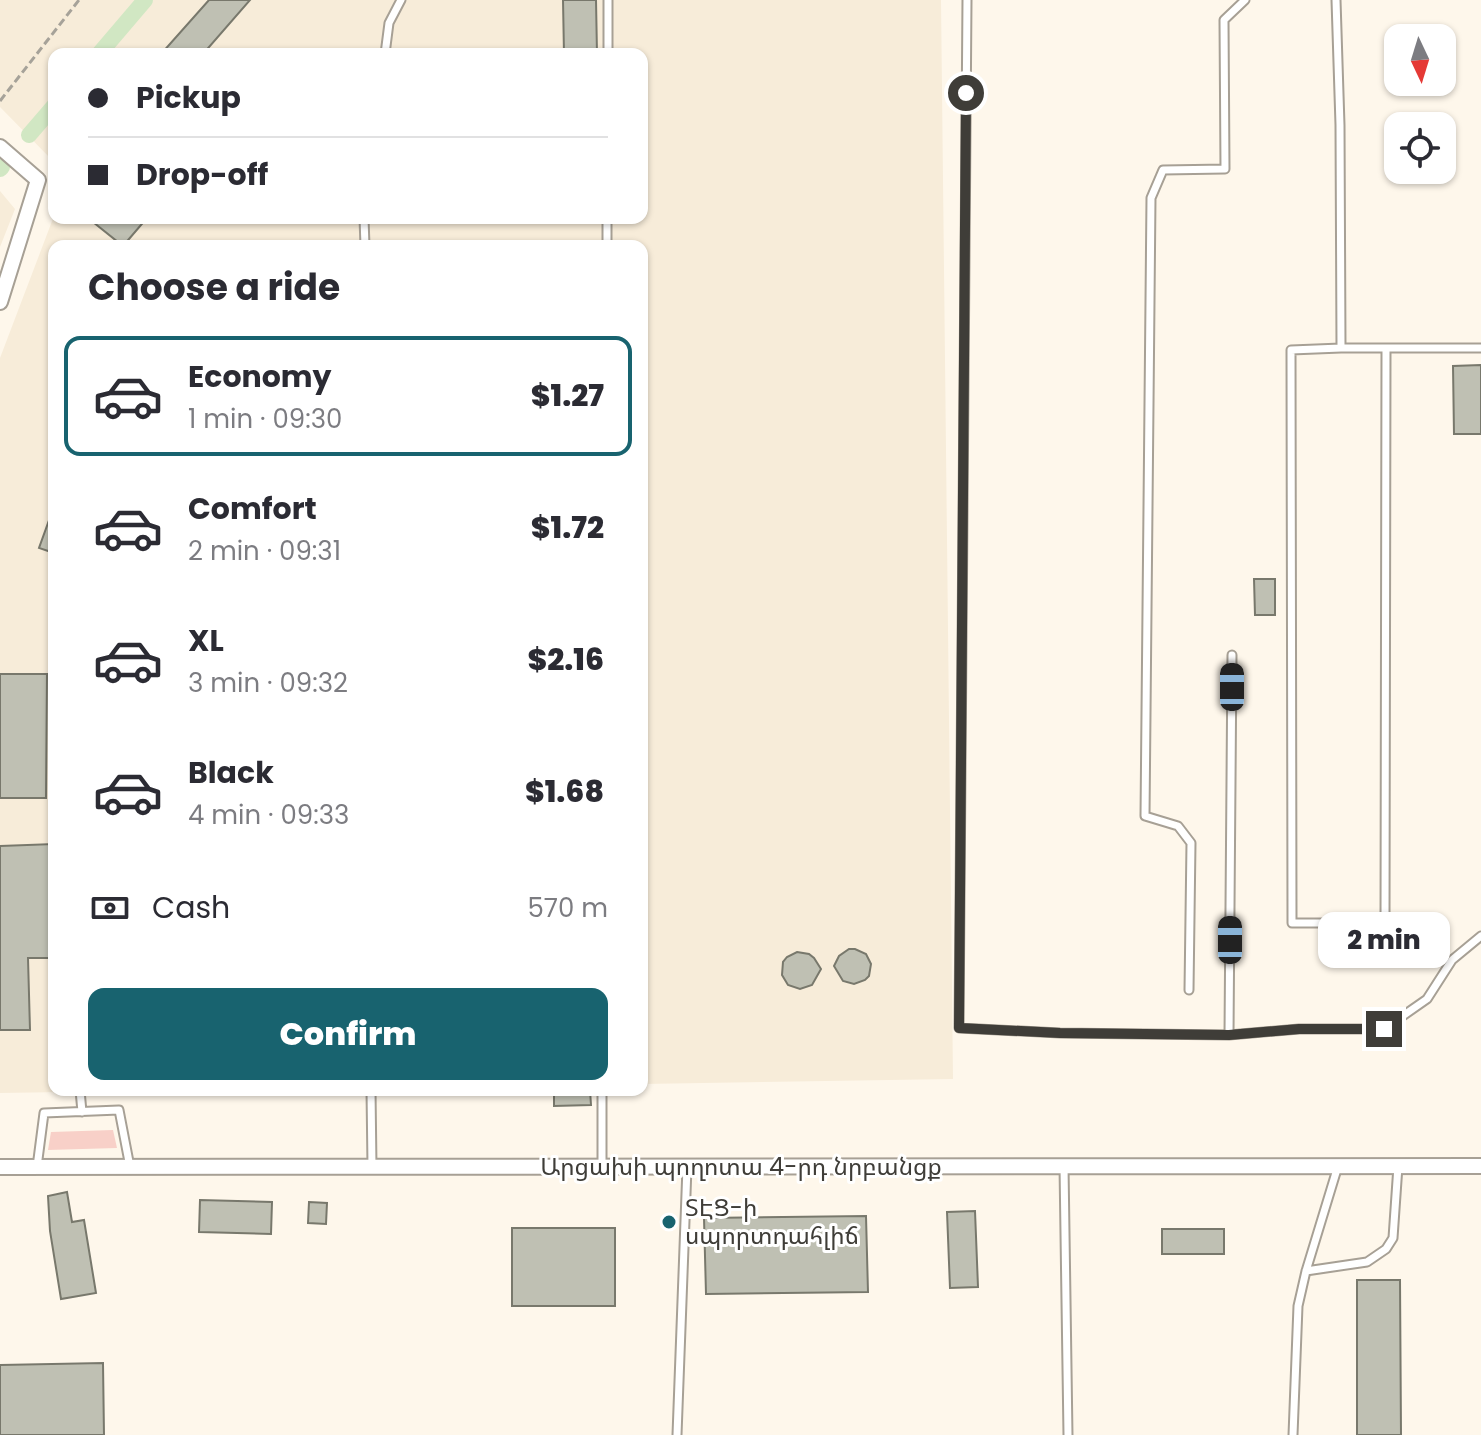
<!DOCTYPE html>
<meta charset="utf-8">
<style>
body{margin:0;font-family:Poppins,"Noto Sans Armenian",sans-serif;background:#f7f7f7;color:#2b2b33;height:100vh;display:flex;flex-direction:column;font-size:30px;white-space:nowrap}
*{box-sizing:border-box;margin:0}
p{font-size:26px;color:#7c7c81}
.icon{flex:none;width:44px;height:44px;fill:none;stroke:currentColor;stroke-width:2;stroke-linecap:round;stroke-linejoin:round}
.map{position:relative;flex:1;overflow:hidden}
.drawer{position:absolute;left:48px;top:240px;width:600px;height:856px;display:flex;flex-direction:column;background:#fff;border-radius:16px;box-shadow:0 2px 6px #0004}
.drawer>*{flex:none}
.hud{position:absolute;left:48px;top:48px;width:600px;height:176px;border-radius:16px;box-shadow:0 2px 6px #0004;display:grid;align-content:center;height:176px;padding:0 40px;background:#fff}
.needle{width:52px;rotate:176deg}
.buttons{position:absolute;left:1384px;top:24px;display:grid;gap:16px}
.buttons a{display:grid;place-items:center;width:72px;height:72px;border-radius:16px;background:#fff;box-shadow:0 2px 6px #0004;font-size:40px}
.end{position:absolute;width:36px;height:36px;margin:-18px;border:10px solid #3f3d38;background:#fff;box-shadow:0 0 0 4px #fff}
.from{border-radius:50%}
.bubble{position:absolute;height:56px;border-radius:16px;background:#fff;box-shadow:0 2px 6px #0004;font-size:26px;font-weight:800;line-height:56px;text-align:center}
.car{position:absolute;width:24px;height:48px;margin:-24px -12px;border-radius:10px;box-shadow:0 0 6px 2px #0007;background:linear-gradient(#222 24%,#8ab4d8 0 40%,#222 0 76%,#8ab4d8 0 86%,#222 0)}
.hud b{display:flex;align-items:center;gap:28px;height:76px;font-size:30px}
.hud b+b{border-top:2px solid #e1e1e2}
.hud i{width:20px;height:20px;background:#2b2b33}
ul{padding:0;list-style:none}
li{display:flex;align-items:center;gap:24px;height:120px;margin:0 16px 12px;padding:0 24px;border:4px solid transparent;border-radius:16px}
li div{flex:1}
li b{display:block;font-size:30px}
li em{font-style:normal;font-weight:800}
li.current{border-color:#18636f}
li>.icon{width:72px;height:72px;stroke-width:1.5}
h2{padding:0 40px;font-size:36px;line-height:96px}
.pay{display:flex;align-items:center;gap:20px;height:88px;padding:0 40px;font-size:30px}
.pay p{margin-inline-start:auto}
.primary-button{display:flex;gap:16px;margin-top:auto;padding:16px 40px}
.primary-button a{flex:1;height:92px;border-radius:16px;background:#18636f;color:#fff;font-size:32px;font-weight:800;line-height:92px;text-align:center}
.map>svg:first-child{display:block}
</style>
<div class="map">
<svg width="1481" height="1435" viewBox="0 0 1481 1435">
<rect width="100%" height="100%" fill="#fef7eb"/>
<path fill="#f7ecd9" d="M0,0H941L953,1079L642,1084V246H54V1090H192L0,1093V358L54,216V218H642V54H54V162L0,107Z
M0,191L15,209L0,247Z"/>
<path fill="#f8d0c8" d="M113,1130L117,1148L48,1150L51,1132Z"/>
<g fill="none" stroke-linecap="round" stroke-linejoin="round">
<path stroke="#d1e7c3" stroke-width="16" d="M99,54L145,0
M29,135L54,106
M0,169L2,167"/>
</g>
<path fill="#bfc0b3" stroke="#78786c" stroke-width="2" d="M209,0H250L203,54H161Z
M563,0H596L597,54H564Z
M88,218H147L123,246Z
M1481,365V434H1454L1453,366Z
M52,512H54V553L39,548Z
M1254,579H1275V615H1255Z
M0,674H47L46,798H0Z
M54,844V958H28L30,1030H0V846Z
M849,949H855L866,954L871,964L869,976L865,980L854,984L843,981L834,966L839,956Z
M797,952L809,954L814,958L821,969L812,985L800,989L788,985L782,975L783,962L787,957Z
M554,1090H590L591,1105L554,1106Z
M67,1192L72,1222L84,1220L96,1293L61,1299L50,1231L48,1196Z
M200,1200L272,1202L271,1234L199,1232Z
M309,1202L327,1203L326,1224L308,1223Z
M975,1211L978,1287L950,1288L947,1212Z
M866,1216L868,1292L706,1294L704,1218Z
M512,1228H615V1306H512Z
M1162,1229H1224V1254H1162Z
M1357,1280H1400L1401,1435H1357Z
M103,1363L104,1435H0V1365Z"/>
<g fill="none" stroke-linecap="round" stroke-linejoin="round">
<g stroke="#a7a095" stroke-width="11">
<path id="service" d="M967,0L959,1028L1060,1033L1229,1035L1232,655
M1336,0L1340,125L1341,348L1291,350L1292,923H1385L1386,348
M385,54L389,23L401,0
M608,54V0
M364,218L365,246
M607,246V218
M1341,348H1481
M1189,990L1191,843L1178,826L1145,816L1151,198L1163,170L1225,169L1224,20L1245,0
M1229,1035L1299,1029H1384L1427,999L1452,960L1481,936
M80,1090L82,1112
M371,1090L372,1167
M1064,1166L1068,1435
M37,1167L44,1113L119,1110L130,1167
M602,1167V1090
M1306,1271L1367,1262L1386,1249L1393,1238L1398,1166
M677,1435L687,1167
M1293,1435L1298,1306L1306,1271L1338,1166"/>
</g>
<g stroke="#a7a095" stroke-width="18">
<path id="minor" d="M0,147L38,180L0,302
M0,1167L1481,1166"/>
</g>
<path stroke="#a6a299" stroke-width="3" stroke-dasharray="8 4" stroke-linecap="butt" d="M0,101L79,0"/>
<use href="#service" stroke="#fff" stroke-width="7"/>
<use href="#minor" stroke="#fff" stroke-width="14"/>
</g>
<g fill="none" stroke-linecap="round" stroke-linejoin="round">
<path stroke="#3f3d38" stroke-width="10" d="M966,93L959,1028L1060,1033L1229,1035L1299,1029H1384"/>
</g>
<circle fill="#18636f" stroke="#fff" stroke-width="3" cx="669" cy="1222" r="8"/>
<g text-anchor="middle" stroke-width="6" stroke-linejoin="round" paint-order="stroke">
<g font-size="24" fill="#3f3d38" stroke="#fff">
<text x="741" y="1175">Արցախի պողոտա 4-րդ նրբանցք</text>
</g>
<g font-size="24" fill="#3f3d38" stroke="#fff" text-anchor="start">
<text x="685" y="1216">ՏԷՑ-ի<tspan x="685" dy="28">սպորտդահլիճ</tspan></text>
</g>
</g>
</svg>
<div class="buttons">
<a><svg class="needle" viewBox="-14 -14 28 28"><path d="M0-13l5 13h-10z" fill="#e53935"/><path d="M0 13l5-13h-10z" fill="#7c7c81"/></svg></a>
<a><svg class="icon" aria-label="locate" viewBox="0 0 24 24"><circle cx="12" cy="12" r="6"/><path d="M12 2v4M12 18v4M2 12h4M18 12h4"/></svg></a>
</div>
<i class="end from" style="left:966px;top:93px"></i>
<i class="end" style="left:1384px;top:1029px"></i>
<div class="bubble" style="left:1318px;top:912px;width:132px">2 min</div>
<i class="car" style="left:1232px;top:687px;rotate:0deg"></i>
<i class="car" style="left:1230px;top:940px;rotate:0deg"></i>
<div class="hud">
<b><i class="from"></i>Pickup</b>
<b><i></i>Drop-off</b>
</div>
<section class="drawer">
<h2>Choose a ride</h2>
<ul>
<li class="current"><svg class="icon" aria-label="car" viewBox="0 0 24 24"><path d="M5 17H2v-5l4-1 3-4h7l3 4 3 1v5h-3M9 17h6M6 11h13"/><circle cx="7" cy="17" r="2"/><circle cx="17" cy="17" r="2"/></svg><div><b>Economy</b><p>1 min · 09:30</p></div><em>$1.27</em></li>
<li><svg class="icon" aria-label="car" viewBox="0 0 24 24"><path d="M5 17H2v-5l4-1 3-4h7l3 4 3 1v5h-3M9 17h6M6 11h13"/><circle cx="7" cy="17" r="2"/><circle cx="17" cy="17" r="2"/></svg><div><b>Comfort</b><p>2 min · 09:31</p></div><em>$1.72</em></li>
<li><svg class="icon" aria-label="car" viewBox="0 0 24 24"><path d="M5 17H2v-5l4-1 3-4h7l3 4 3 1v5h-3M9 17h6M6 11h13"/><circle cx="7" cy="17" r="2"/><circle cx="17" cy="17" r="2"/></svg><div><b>XL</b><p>3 min · 09:32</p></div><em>$2.16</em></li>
<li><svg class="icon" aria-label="car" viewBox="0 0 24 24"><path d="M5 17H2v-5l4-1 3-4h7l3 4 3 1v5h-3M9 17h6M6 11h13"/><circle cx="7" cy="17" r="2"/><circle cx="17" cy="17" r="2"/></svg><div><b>Black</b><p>4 min · 09:33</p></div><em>$1.68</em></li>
</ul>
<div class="pay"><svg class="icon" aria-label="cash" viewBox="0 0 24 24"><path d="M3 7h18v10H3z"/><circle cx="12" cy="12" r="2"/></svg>Cash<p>570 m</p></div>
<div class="primary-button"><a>Confirm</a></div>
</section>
</div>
